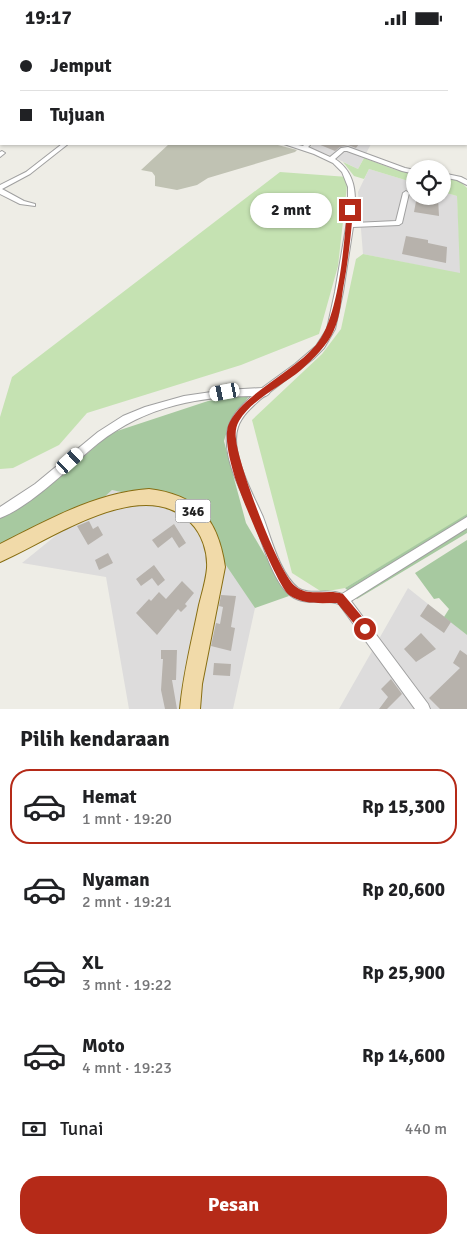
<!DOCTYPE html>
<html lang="id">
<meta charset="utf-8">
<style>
body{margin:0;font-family:Signika,sans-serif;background:#f6f6f6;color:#202124;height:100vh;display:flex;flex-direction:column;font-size:19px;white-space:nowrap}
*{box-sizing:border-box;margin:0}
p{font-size:16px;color:#757577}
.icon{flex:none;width:28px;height:28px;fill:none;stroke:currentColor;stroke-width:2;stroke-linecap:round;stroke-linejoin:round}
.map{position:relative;height:674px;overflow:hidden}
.details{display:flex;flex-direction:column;background:#fff;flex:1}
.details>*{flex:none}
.banner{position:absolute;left:0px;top:0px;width:468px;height:110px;box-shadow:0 1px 4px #0004;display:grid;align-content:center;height:110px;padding:0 20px;background:#fff}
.fabs{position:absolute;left:406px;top:125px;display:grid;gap:10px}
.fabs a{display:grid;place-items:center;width:45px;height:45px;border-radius:50%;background:#fff;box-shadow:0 1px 4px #0004;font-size:25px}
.end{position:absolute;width:22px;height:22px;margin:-11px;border:6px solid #b52a18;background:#fff;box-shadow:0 0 0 2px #fff}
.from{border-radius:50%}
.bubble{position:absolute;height:35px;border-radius:18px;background:#fff;box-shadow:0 1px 4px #0004;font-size:16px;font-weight:700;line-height:35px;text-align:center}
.car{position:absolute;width:15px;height:30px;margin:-15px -8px;border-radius:6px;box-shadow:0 0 4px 1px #0007;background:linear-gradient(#fff 24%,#345 0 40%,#fff 0 76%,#345 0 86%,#fff 0)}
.banner b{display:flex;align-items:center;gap:18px;height:48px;font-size:19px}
.banner b+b{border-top:1px solid #e0e0e0}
.banner i{width:12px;height:12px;background:#202124}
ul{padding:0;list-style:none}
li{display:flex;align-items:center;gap:15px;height:75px;margin:0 10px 8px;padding:0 10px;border:2px solid transparent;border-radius:20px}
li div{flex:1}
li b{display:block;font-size:19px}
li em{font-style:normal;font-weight:700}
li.selected{border-color:#b52a18}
li>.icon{width:45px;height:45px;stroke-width:1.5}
h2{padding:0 20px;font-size:22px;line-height:60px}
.pay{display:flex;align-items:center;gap:12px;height:55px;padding:0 20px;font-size:19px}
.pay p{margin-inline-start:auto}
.action{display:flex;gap:10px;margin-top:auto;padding:10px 20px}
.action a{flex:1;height:58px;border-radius:20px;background:#b52a18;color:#fff;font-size:20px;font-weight:700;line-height:58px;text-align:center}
.status{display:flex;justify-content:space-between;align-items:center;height:35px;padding:0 25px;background:#fff;direction:ltr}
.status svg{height:14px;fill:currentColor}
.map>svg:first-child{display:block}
</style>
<div class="status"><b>19:17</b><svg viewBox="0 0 49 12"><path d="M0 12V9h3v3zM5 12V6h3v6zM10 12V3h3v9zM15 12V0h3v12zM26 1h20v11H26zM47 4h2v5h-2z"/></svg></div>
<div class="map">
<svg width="467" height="674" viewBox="0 0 467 674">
<rect width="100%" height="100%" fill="#eeede6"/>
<path fill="#dddcdc" d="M314,109H371L358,134L327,119L313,116L310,112Z
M369,134L415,148V161H442L443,157L457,161L461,239L363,219L358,157Z
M112,455L189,470L255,573L233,674H129L106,542L22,528Z
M408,553L467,600V674H339Z"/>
<path fill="#c0c2b3" d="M169,109H274L297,115L295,117L208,143L197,150L177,155L155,151V141L152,137L141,135Z"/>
<path fill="#c5e2b2" d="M364,123L396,135L415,139V148L369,134L364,144L354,141L343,127L358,134Z
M280,137L348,142L338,231L319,299L241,330L87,378L59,410L13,433L0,434V382L12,342Z
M443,143L459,145L467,153V480L345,553L322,557L292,538L252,385L322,319L341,294L356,224L363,219L460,238L457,161L443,157Z"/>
<path fill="#a7c9a0" d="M250,360L230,386L224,406L246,488L289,561L255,573L186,471L112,455L88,477L0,515V483L47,453L111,398L208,366Z
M467,479V498L357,564L345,553Z
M467,505V600L444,582L449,574L439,563L434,564L415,538Z"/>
<path fill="#b7b2ac" d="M318,109H359L356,113L348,110L340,112L335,116Z
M417,161L438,163L439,181L414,177Z
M406,201L428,205V208L447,212L446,228L402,219Z
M89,486L93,494L98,491L103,500L88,510L77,491Z
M174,489L186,508L179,513L172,502L158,513L152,505Z
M108,518L113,528L99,535L95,525Z
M154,530L165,545L158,551L152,543L141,551L136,544Z
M182,546L194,558L185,569L187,571L181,577L178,574L157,600L136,578L149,564L151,566L159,557L166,564Z
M221,560L236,561L231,592L235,593L231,616L211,611L216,588L220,589L223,572L219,571Z
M428,569L451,587L444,598L420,581Z
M421,598L436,614L416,627L404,614Z
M161,615H177L176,645H172L177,674H165L161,655L163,624H161Z
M460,615L467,620V674H440L429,663L460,633L453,628Z
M214,628L231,629L230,641L213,640Z
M391,644L402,659L387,674H379L388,662L381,654Z"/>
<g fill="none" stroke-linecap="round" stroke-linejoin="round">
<g stroke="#a0a0a0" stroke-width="2">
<path id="minor" d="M0,40H1V42H0Z
M0,77H1V81H0Z
M62,109H68L30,139L2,154L24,166L35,169V171L20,169L0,159V150L26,137Z
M284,109H293L303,111L305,109H311L308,112L330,122L341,113L348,112L405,133L415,135V139L402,136L347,116H344L335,124C358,139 356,163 354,188L396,186L403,158L406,156L409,158L402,188L399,190L353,192L343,257L335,294L324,313L313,324L270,357C268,361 266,360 262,363C253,371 242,380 238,392C229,417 253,459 263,482C271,503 280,539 298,553C309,561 329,553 342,559L467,482V493L351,566L428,669L430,674H415L339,569C323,563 306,572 291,561C273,548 262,506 254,486C243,458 224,429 227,398C229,382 241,371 252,361C190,362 137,374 89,416C65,437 29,472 0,483V472L35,449L98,397L123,381L145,372L184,361L225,355L262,353L295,329L316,311L327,294L335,257L348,181V152L342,137L333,128L314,119Z
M2,116L5,118L0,122V117Z
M442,138L461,142L467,145V150L457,145L442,142Z"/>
</g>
<g stroke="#886e12" stroke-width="2">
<path id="primary" d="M149,454C198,460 218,484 225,532L202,649L200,674H180C183,639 192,605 199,570C202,558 206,545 207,533C208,517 202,499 191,488C143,438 49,506 0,527V509C46,486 97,457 149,454Z"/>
</g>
<use href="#minor" fill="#fff" fill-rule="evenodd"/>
<use href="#primary" fill="#f1daa9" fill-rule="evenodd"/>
</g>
<path fill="#b52a18" d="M350,173L353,175C351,201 348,227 343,254C341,267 340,282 334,295C328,310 313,324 301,335C282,351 252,364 239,386C236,391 235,398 236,404C238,429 278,537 295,551C309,563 328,553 343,559L369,590L370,594L369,597L365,599L361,597L337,568C320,568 304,570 289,560C278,552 241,461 235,443C231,429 224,406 228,391C239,361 294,337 316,310C339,283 344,210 347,175Z"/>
<g text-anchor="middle" stroke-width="4" stroke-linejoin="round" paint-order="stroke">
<rect fill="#fff" stroke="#626262" stroke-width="1" x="175.5" y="464.5" width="35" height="23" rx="4"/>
<g font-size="14" font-weight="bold" fill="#1f1f1f">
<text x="193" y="481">346</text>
</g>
</g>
</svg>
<div class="fabs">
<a><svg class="icon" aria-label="locate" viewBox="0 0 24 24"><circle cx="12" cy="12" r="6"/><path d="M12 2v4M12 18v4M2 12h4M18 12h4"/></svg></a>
</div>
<i class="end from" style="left:365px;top:594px"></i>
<i class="end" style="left:350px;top:175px"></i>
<div class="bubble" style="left:250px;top:158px;width:82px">2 mnt</div>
<i class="car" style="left:225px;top:357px;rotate:259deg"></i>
<i class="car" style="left:70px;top:426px;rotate:48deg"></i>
<div class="banner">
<b><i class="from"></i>Jemput</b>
<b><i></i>Tujuan</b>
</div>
</div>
<section class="details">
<h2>Pilih kendaraan</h2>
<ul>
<li class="selected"><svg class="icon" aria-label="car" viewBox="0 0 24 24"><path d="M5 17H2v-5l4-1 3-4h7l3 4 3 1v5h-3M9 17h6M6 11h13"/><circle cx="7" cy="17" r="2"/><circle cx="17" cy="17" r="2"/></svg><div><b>Hemat</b><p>1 mnt · 19:20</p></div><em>Rp 15,300</em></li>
<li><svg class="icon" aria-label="car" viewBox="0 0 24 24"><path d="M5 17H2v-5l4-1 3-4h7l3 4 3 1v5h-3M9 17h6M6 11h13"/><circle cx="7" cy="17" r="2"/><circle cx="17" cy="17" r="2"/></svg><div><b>Nyaman</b><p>2 mnt · 19:21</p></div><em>Rp 20,600</em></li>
<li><svg class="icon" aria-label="car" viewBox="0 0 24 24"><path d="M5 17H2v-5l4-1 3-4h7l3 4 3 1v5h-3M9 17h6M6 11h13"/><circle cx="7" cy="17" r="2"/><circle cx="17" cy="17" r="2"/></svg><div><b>XL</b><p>3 mnt · 19:22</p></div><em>Rp 25,900</em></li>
<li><svg class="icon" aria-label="car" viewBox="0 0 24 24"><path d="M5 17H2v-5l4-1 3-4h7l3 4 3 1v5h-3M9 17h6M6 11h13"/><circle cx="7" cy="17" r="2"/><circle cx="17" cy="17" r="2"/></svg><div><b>Moto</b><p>4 mnt · 19:23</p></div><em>Rp 14,600</em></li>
</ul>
<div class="pay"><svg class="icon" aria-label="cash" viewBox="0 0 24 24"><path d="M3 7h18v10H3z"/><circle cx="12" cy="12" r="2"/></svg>Tunai<p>440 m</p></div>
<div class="action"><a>Pesan</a></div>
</section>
